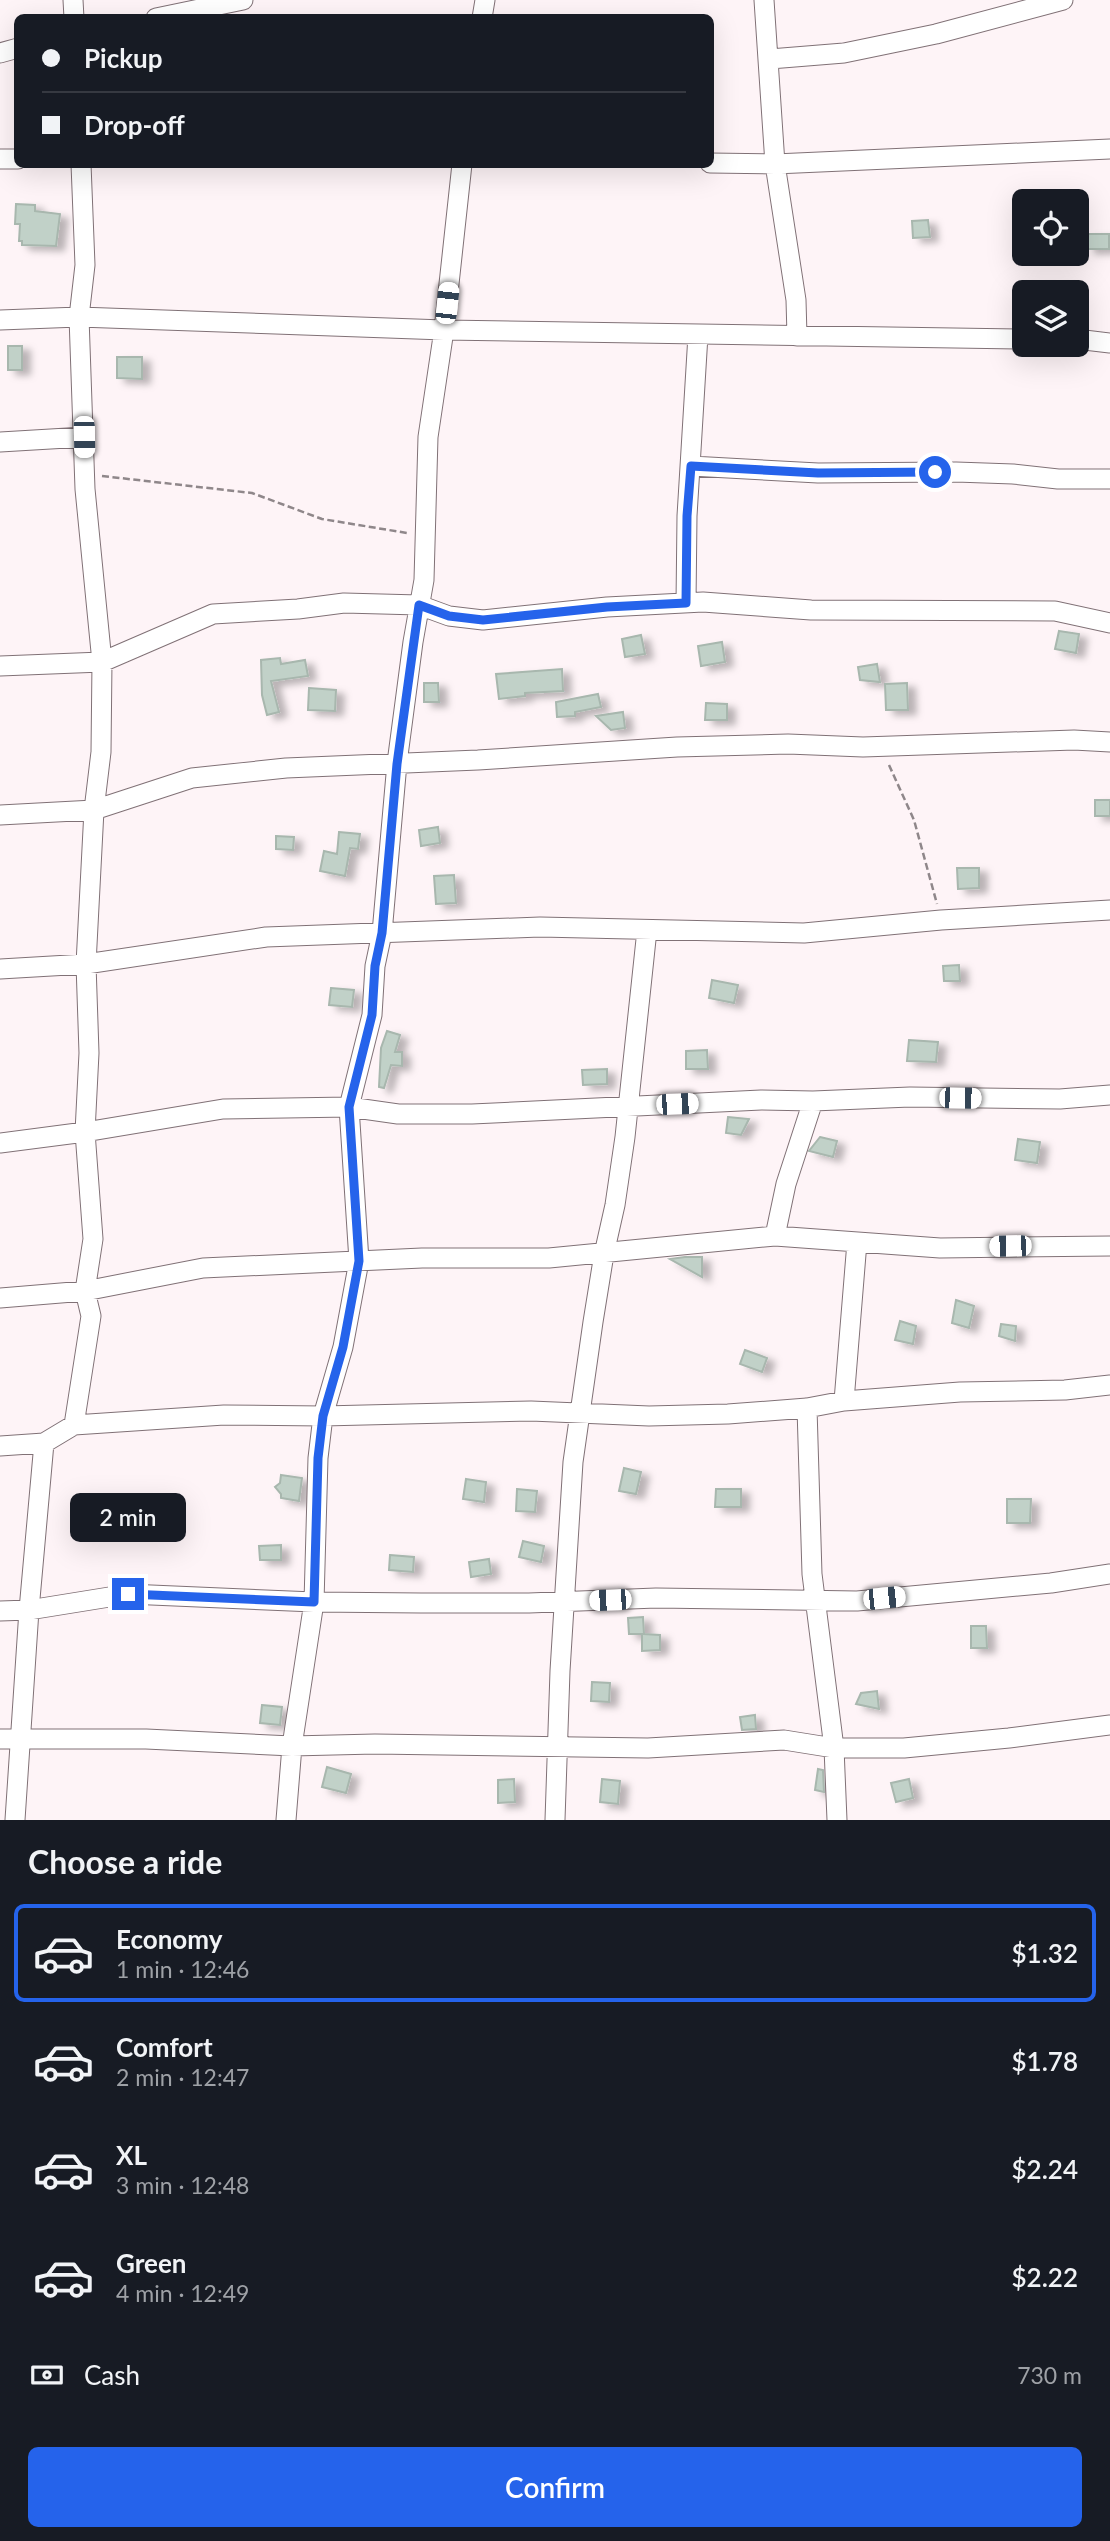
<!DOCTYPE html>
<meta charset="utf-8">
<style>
body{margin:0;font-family:Lato,sans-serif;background:#242831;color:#f1f3f6;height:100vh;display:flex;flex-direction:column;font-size:26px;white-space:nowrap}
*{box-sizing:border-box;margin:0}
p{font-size:23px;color:#9ea1a6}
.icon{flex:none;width:38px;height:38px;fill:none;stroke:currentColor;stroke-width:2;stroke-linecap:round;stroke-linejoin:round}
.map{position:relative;height:1820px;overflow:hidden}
.details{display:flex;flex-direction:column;background:#171b24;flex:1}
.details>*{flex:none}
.top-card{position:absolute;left:14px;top:14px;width:700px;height:154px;border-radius:10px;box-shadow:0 7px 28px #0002;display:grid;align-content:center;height:154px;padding:0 28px;background:#171b24}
.buttons{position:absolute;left:1012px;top:189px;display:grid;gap:14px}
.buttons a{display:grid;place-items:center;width:77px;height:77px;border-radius:10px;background:#171b24;box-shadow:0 7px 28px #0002;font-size:35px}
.end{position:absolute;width:32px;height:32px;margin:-16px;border:9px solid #2563eb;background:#fff;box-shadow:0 0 0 4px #fff}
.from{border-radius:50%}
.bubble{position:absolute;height:49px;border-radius:10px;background:#171b24;box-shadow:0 7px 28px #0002;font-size:23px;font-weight:600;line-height:49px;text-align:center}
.car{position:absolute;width:21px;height:42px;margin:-21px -10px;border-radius:9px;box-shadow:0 0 5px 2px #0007;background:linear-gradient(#fff 24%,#345 0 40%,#fff 0 76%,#345 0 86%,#fff 0)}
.top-card b{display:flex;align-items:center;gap:24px;height:66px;font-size:26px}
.top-card b+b{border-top:2px solid #363941}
.top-card i{width:18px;height:18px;background:#f1f3f6}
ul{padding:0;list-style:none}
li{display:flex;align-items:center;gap:21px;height:98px;margin:0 14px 10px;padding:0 14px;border:4px solid transparent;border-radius:10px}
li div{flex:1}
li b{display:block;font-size:26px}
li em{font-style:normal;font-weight:600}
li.active{border-color:#2563eb}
li>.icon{width:63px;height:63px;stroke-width:1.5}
h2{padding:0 28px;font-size:32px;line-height:84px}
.pay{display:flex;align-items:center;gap:18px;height:77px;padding:0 28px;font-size:26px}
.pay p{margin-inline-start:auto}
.action{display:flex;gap:14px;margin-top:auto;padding:14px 28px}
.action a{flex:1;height:80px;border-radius:10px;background:#2563eb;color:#fff;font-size:28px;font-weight:600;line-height:80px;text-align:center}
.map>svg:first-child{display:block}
</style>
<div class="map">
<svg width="1110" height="1820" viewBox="0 0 1110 1820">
<defs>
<filter id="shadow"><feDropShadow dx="8" dy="4.5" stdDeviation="3.5" flood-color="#0004"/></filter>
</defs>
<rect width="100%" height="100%" fill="#fef4f7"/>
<path fill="#c1d1c8" stroke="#a8b7ae" stroke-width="2" filter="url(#shadow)" d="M16,204L35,205V211L60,214L56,246L22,245V241H19L20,224H15Z
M928,220L930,237L913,238L912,221Z
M1087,234H1109V249H1087Z
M8,346H22V370H8Z
M117,357H142V379L117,378Z
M1059,631L1079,634L1076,653L1055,649Z
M641,635L645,654L625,657L622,639Z
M722,642L725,662L701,666L698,646Z
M280,658L281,664L305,660L308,676L271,681L279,712L267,715L262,695L261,660Z
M877,664L880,682L860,680L858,667Z
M562,669L563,691L525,693V696L499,699L496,674Z
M424,683H438L439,702H424Z
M907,683L908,710H886L885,684Z
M309,688L336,690L335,711L308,710Z
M598,694L601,707L575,712V716L557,717L556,702Z
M706,703L727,704V720H705Z
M623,712L625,728L611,730L596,716Z
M1095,800H1110V816H1095Z
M438,827L440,843L421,846L419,830Z
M339,832L360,834L358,849L350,848L345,876L320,871L324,851L337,854Z
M276,836L294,837L293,850L276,849Z
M957,868H979V888L958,889Z
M454,875L456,903L436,904L434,876Z
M959,965L960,981H944L943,966Z
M712,980L738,985L734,1003L709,998Z
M331,988L354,990L352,1007L329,1005Z
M387,1031L400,1035L395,1052H402V1066L391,1065L384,1088L379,1087L381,1048Z
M909,1040L938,1042L936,1062L907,1061Z
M707,1050L708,1069H686V1051Z
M607,1069V1084L583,1085L582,1070Z
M728,1117L749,1119L741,1135L726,1133Z
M820,1137L837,1141L833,1157L809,1151Z
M1018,1139L1040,1142L1037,1163L1015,1160Z
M702,1257V1277L670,1259L685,1257Z
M956,1300L974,1306L969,1328L952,1323Z
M900,1321L916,1326L913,1344L895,1340Z
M1001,1324L1016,1326L1015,1341L999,1336Z
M745,1350L767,1358L762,1372L740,1364Z
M624,1468L641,1472L636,1494L619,1491Z
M281,1475L302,1478L299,1501L281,1498V1494L275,1487L280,1483Z
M466,1479L486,1482L484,1502L463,1499Z
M517,1489L537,1491L535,1512L516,1511Z
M716,1489H741V1507H715Z
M1007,1499H1031L1030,1523H1007Z
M523,1541L544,1546L541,1562L519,1557Z
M281,1545V1560H260L259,1546Z
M390,1555L414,1557L413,1572L389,1570Z
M489,1559L491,1574L471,1577L469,1562Z
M643,1617L644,1634L660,1635V1650L642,1651V1634H629L628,1618Z
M971,1626H986L987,1648H971Z
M592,1682L610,1683L609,1702L591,1701Z
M877,1691L879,1709L856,1704L861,1693Z
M262,1705L282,1707L280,1725L260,1723Z
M755,1715L756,1729L742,1730L740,1717Z
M327,1767L351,1774L346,1793L322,1787Z
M818,1769L823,1770L824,1792L815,1790Z
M514,1779L515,1802L498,1803V1780Z
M602,1779L620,1781L618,1804L600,1802Z
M909,1779L913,1798L896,1802L891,1783Z"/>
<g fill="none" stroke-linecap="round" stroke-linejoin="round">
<g stroke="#807176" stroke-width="21">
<path id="street" d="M73,0L74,18
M764,0L775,164L796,300L797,336
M156,18L243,0
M482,18L485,0
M0,53L18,48
M770,59L844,53L936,34L1063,0
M0,159H18
M710,163L775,164L1110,149
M0,320L79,317L444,330L1024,339
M1076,339L1110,343
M0,442L84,437
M691,466L818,473L956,472L1013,474L1058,479H1110
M686,603L687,516L698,335
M0,666L102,662L213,614L298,609L344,603L419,605L449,616L483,620L607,607L703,602L811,610L1055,611L1110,623
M0,815L94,810L192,778L286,768L478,760L677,747L788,744L863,747L1074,740L1110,742
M0,969L86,964L266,937L540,927L804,933L941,920L1110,910
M0,1143L85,1132L223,1109L349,1107L398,1114H472L761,1100L813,1101L910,1097L1060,1099L1110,1095
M775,1236L786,1184L813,1101
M0,1298L85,1291L203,1268L422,1258H549L775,1236L940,1248L1110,1246
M844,1401L857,1242
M807,1408L812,1574L834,1748L837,1820
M74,1425L91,1316L85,1291L93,1239L85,1132L89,1053L86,964L94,810L101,752L102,662L85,489L79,317L85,265L81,164
M0,1446L44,1443L74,1425L224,1415L323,1416L531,1411L649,1416L728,1414L807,1408L844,1401L960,1392L1065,1390L1110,1385
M0,1611L29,1610L128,1594L314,1602L421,1603H529L656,1598L857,1601L1051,1583L1110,1574
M0,1739H146L292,1746L375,1744L648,1748L784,1740L834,1748H904L1009,1738L1110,1725
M15,1820L29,1610L44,1443
M286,1820L292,1746L314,1602L318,1458L323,1416L343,1347L359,1261L349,1107L372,1015L375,966L382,933L397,763L413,642L424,580L428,437L444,330L462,164
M555,1820L560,1671L573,1462L593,1322L604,1254L615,1205L625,1137L647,930"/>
</g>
<path stroke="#8f878a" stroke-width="2.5" stroke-dasharray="7 3.5" stroke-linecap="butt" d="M102,476L252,493L322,519L407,533
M889,765L914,820L937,904"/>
<use href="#street" stroke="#fff" stroke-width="19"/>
</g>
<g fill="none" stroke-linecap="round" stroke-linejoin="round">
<path stroke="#2563eb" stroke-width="9" d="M128,1594L314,1602L318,1458L323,1416L343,1347L359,1261L349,1107L372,1015L375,966L382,933L397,764L419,605L449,616L483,620L607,607L686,603L687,516L691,466L818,473L935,472"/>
</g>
</svg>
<div class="buttons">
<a><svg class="icon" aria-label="locate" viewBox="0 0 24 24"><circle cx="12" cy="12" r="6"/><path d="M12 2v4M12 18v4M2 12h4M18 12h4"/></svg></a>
<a><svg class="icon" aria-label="layers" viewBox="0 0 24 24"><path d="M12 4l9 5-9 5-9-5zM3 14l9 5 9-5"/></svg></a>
</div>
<i class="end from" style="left:935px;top:472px"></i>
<i class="end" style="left:128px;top:1594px"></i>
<div class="bubble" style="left:70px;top:1493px;width:116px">2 min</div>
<i class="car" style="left:447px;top:303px;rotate:6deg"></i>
<i class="car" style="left:84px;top:437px;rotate:179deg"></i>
<i class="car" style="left:960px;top:1098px;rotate:91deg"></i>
<i class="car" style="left:677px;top:1104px;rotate:88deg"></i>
<i class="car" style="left:1010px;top:1246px;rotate:269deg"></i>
<i class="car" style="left:884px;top:1598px;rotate:84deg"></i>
<i class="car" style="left:610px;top:1600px;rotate:268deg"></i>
<div class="top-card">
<b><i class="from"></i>Pickup</b>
<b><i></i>Drop-off</b>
</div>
</div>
<section class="details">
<h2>Choose a ride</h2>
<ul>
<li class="active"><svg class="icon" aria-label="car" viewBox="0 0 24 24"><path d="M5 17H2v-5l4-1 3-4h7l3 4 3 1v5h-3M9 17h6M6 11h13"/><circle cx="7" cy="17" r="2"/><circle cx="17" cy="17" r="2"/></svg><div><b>Economy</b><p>1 min · 12:46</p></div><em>$1.32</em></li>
<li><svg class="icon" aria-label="car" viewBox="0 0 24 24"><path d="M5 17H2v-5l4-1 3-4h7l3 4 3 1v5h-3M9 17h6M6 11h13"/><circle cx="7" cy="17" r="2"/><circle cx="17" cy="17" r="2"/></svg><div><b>Comfort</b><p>2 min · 12:47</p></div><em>$1.78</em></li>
<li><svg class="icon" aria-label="car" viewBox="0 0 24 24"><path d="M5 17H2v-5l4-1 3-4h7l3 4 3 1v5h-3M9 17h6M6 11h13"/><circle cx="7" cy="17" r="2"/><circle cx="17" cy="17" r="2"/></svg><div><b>XL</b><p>3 min · 12:48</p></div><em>$2.24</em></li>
<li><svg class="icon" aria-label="car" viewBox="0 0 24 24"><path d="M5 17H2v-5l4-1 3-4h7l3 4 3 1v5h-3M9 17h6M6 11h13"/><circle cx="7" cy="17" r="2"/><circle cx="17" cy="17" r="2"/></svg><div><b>Green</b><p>4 min · 12:49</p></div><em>$2.22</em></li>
</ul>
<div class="pay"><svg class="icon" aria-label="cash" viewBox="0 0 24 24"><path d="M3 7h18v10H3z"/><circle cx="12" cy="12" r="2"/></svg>Cash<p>730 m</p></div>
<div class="action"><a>Confirm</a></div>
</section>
